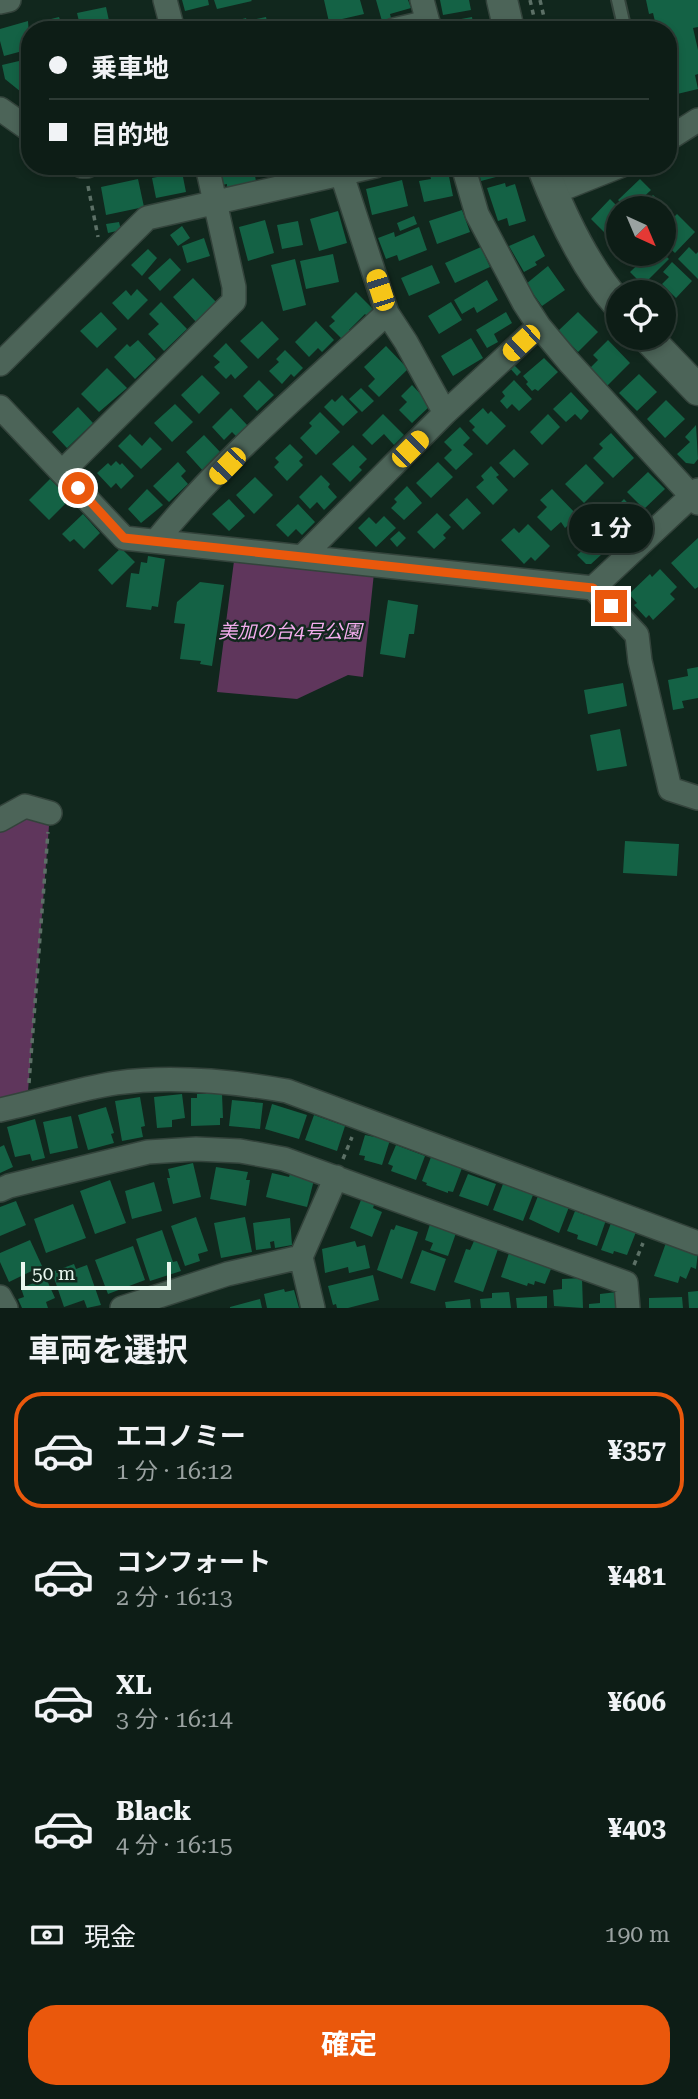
<!DOCTYPE html>
<html lang="ja">
<meta charset="utf-8">
<style>
body{margin:0;font-family:"Roboto Serif","Noto Sans JP",serif;background:#16261f;color:#f1f3f6;height:100vh;display:flex;flex-direction:column;font-size:26px;white-space:nowrap}
*{box-sizing:border-box;margin:0}
p{font-size:23px;color:#9aa2a1}
.icon{flex:none;width:38px;height:38px;fill:none;stroke:currentColor;stroke-width:2;stroke-linecap:round;stroke-linejoin:round}
.map{position:relative;height:1308px;overflow:hidden}
.side{display:flex;flex-direction:column;background:#0d1d16;flex:1}
.side>*{flex:none}
.hud{position:absolute;left:21px;top:21px;width:656px;height:154px;border-radius:28px;box-shadow:0 4px 10px #0003,0 0 0 2px #2d3b35;display:grid;align-content:center;height:154px;padding:0 28px;background:#0d1d16}
.needle{width:46px;rotate:136deg}
.fabs{position:absolute;left:606px;top:196px;display:grid;gap:14px}
.fabs a{display:grid;place-items:center;width:70px;height:70px;border-radius:50%;background:#0d1d16;box-shadow:0 4px 10px #0003,0 0 0 2px #2d3b35;font-size:35px}
.scale{position:absolute;left:21px;bottom:18px;width:150px;box-sizing:border-box;padding-left:7px;border:4px solid #e9f7ef;border-top:0;font-size:19px;line-height:24px;white-space:nowrap;color:#e9f7ef;-webkit-text-stroke:5px #11271d;paint-order:stroke}
.end{position:absolute;width:32px;height:32px;margin:-16px;border:9px solid #ea580c;background:#fff;box-shadow:0 0 0 4px #fff}
.from{border-radius:50%}
.bubble{position:absolute;height:49px;border-radius:24px;background:#0d1d16;box-shadow:0 4px 10px #0003,0 0 0 2px #2d3b35;font-size:23px;font-weight:700;line-height:49px;text-align:center}
.car{position:absolute;width:21px;height:42px;margin:-21px -10px;border-radius:9px;box-shadow:0 0 5px 2px #0007;background:linear-gradient(#f5c518 24%,#345 0 40%,#f5c518 0 76%,#345 0 86%,#f5c518 0)}
.hud b{display:flex;align-items:center;gap:24px;height:66px;font-size:26px}
.hud b+b{border-top:2px solid #2d3b35}
.hud i{width:18px;height:18px;background:#f1f3f6}
ul{padding:0;list-style:none}
li{display:flex;align-items:center;gap:21px;height:116px;margin:0 14px 10px;padding:0 14px;border:4px solid transparent;border-radius:28px}
li div{flex:1}
li b{display:block;font-size:26px}
li em{font-style:normal;font-weight:700}
li.selected{border-color:#ea580c}
li>.icon{width:63px;height:63px;stroke-width:1.5}
h2{padding:0 28px;font-size:32px;line-height:84px}
.pay{display:flex;align-items:center;gap:18px;height:77px;padding:0 28px;font-size:26px}
.pay p{margin-inline-start:auto}
.action{display:flex;gap:14px;margin-top:auto;padding:14px 28px}
.action a{flex:1;height:80px;border-radius:28px;background:#ea580c;color:#fff;font-size:28px;font-weight:700;line-height:80px;text-align:center}
.map>svg:first-child{display:block}
</style>
<div class="map">
<svg width="698" height="1308" viewBox="0 0 698 1308">
<rect width="100%" height="100%" fill="#11271d"/>
<path fill="#5f365c" d="M234,561L374,573L363,677L348,675L297,699L217,692Z
M50,813L27,1104L0,1110V820Z"/>
<path fill="#146245" d="M182,0H208L209,5L185,11Z
M214,0H251L252,1L217,9Z
M324,0H360L364,14L329,22Z
M376,0H408L411,8L390,14L391,18L382,21Z
M440,0H469L471,10L443,15Z
M646,0H698V27L693,28L698,50V74L695,75L698,89L673,95L668,75V30H657L653,13L649,14Z
M106,7L111,30H81L77,13Z
M59,17L62,25L73,23L75,30H40L39,22Z
M266,17L269,30H225L224,24L246,18L247,21Z
M472,17L474,30H452L450,21Z
M28,21L30,49L4,56L0,41V29Z
M19,61L20,65L30,63V90L21,92L5,79L2,65Z
M219,166H253L256,181L227,187V184L222,185Z
M260,166H291L292,170L262,177Z
M477,166H509L511,173L481,181Z
M447,167L453,196L424,202L419,181L431,179L429,171Z
M182,172L186,192L156,198L152,178Z
M138,179L144,207L106,215L101,187Z
M640,179L651,190L632,208H626L618,200Z
M402,180L408,206L372,215L366,189Z
M505,183L506,187L515,184L526,221L509,226L507,218L498,221L487,188Z
M653,195L670,211L663,217V208H640Z
M610,199L618,207V222L606,234L591,219Z
M462,210L470,232L437,244L429,221Z
M338,211L347,243L319,251L310,219Z
M677,214L695,232L675,253L663,242V228Z
M414,216L417,224L400,231L397,223Z
M265,220L274,253L248,261L239,227Z
M298,221L303,245L282,249L277,225Z
M119,222L121,230L108,233L106,224Z
M182,226L190,238L178,246L170,235Z
M419,227L427,250L399,261L397,255L386,259L378,238L394,232L395,237Z
M534,235L545,256L535,262L537,265L524,272L509,246Z
M204,238L210,256L187,263L182,246Z
M618,239V254H631L623,262L609,248Z
M481,247L490,267L455,283L445,263Z
M689,247L696,254L698,252V279L678,259Z
M148,249L157,258L142,276L131,265Z
M333,254L339,282L306,289L300,261Z
M649,254H664L669,259L643,285L630,272Z
M170,258L181,270L160,291L148,278Z
M295,259L306,305L283,311L271,265Z
M672,262L692,281L676,298L662,284L669,277L663,272Z
M432,265L440,283L409,296L401,278Z
M548,266L565,290L542,306L526,284Z
M193,278L217,303L197,323L173,297Z
M487,280L498,300L477,313L474,307L462,314L454,300Z
M662,288L672,298L663,307V292H658Z
M137,289L148,300L128,320L112,303L126,290L131,296Z
M356,292L375,311L368,317L365,314L349,330L352,333L344,341L329,326L335,321L331,317Z
M161,302L187,329L164,351L148,334L159,324L149,314Z
M451,302L462,320L439,334L428,316Z
M101,312L117,329L97,348L80,331Z
M506,312L512,323L494,334L498,342L487,348L476,330Z
M578,312L598,332L578,352L558,331Z
M262,321L279,339L258,359L240,341Z
M316,321L334,340L322,352L318,348L309,357L295,342Z
M471,338L483,358L453,376L441,356Z
M138,340L156,359L135,379L114,357L127,344L130,347Z
M608,340L630,363L607,386L589,369L598,360L593,355Z
M226,343L248,367L235,379L231,374L226,379L214,367L220,362L213,356Z
M386,346L408,369L379,397L368,386L375,379L364,367Z
M285,350L303,368L294,377L291,374L282,384L269,371L279,362L276,359Z
M544,358L558,372L538,391L535,389L532,391L526,384L528,382L523,376Z
M513,364L521,372L517,376L509,367Z
M107,368L127,388L99,412L81,394Z
M639,374L657,392L637,411L619,393Z
M202,375L220,393L199,414L181,395Z
M259,380L274,395L257,411L243,396Z
M514,380L532,399L519,411L512,404L507,409L500,401L505,396L502,392Z
M412,385L431,405L412,423L399,410L407,402L401,396Z
M361,388L374,401L362,412L349,399Z
M571,392L589,411L581,420L575,414L566,422L553,409Z
M342,395L358,412L343,426L324,407L332,399L335,402Z
M666,400L685,419L665,438L647,419Z
M175,404L193,422L172,442L154,423Z
M78,407L93,423L67,448L52,432Z
M231,408L248,426L237,437L232,432L224,440L212,427Z
M483,408L488,414L491,411L506,426L487,445L472,430L475,427L469,421Z
M320,412L340,432L316,455L300,438L312,426L309,423Z
M383,414L404,435L394,445L384,434L372,445L362,435Z
M548,414L560,427L542,445L530,432Z
M696,425L698,459L694,464L686,463L677,454L690,442L685,437Z
M460,427L470,438L463,445L473,454L456,470L444,458L452,450L444,442Z
M611,433L634,458L613,478L593,458L603,448L599,444Z
M130,434L142,446L150,437L162,449L141,469L118,446Z
M204,435L222,454L204,472L186,452Z
M290,444L303,457L299,461L303,465L287,481L274,467L279,462L275,458Z
M353,445L367,459L359,467L362,470L350,482L332,464Z
M514,449L529,464L514,478L499,463Z
M116,461L120,465L122,463L134,476L121,489L116,483L111,488L97,473L108,463L111,466Z
M178,462L186,471L181,476L188,484L169,502L153,486Z
M438,462L453,477L431,498L416,483Z
M586,464L604,483L584,503L565,484Z
M491,466L499,475L496,477L508,490L493,505L476,487L484,480L481,476Z
M648,472L665,489L644,509L627,492Z
M321,475L330,484L328,487L337,497L324,510L317,502L310,509L299,497Z
M255,477L273,495L254,514L236,495Z
M50,479L70,499L49,520L29,500Z
M407,486L422,503L404,520L391,508L397,502L394,499Z
M147,489L163,505L141,523L128,509Z
M552,489L578,516L565,528L561,522L551,531L537,517L547,507L540,500Z
M467,498L481,513L463,530L449,515Z
M229,499L245,516L229,531L212,514Z
M624,499L641,517L622,535L606,517Z
M298,504L315,522L302,535L296,529L288,537L276,525Z
M437,513L451,527L443,535L446,538L434,549L417,532Z
M83,514L100,533L84,549L74,539L70,542L62,534Z
M384,516L396,528L376,547L358,528L369,517L376,524Z
M591,523L612,545L591,564H586L577,555L583,550L573,540Z
M528,524L550,546L535,561L531,557L524,564L501,540L514,528L519,533Z
M399,531L406,538L397,547L390,539Z
M698,538V587L695,589L671,563Z
M121,548L135,562L112,585L98,570Z
M148,556L165,559L158,607L152,606L151,610L126,607L131,573L139,574L141,562L147,563Z
M660,569L677,587L670,594L675,599L653,620L649,615L646,618L634,605L637,603L629,594L650,574L652,577Z
M200,582L224,585L212,666L200,664L201,661L180,659L185,624L174,623L177,602Z
M388,600L418,605L414,634H409L405,658L380,654Z
M698,667V698L682,701L684,708L673,710L668,680L688,676L687,669Z
M623,683L627,706L588,714L584,690Z
M620,729L627,766L597,771L590,735Z
M625,841L679,844L677,876L623,873Z
M182,1094L185,1118L172,1120V1127L157,1128L154,1097Z
M197,1094H222L223,1118H220V1125L191,1126V1098H197Z
M140,1097L145,1126L141,1127L143,1137L122,1141L115,1101Z
M232,1100L263,1103L260,1129L229,1126Z
M272,1104L307,1115L299,1139L265,1129Z
M106,1107L114,1133L111,1134L114,1143L88,1150L78,1115Z
M314,1115L345,1126L337,1151L305,1140Z
M71,1116L78,1148L50,1154L43,1122Z
M35,1119L45,1158L32,1161L30,1154L15,1157L7,1127Z
M365,1135L390,1140L382,1165L364,1160L365,1156L359,1155Z
M4,1145L13,1167L0,1173V1147Z
M396,1145L425,1156L416,1180L391,1171L393,1166L388,1164Z
M431,1157L462,1168L453,1192L448,1191V1193L426,1185L427,1183L422,1181Z
M193,1163L201,1197L173,1204L167,1178H170L168,1169Z
M216,1167L248,1172L246,1180H250L246,1206L210,1199Z
M272,1173L289,1177L290,1174L314,1180L307,1207L266,1197Z
M468,1174L496,1184L488,1206L459,1196Z
M110,1180L126,1223L95,1234L80,1191Z
M154,1182L162,1211L132,1219L125,1191Z
M503,1184L533,1195L523,1221L493,1210Z
M538,1196L569,1207L559,1233L529,1219Z
M361,1200L374,1205L373,1208L382,1212L372,1237L350,1228Z
M16,1201L26,1225L0,1236V1207Z
M73,1204L86,1238L46,1253L34,1219Z
M575,1211L585,1215L586,1212L606,1220L597,1246L577,1239L578,1235L567,1231Z
M196,1217L208,1251L198,1254L200,1261L185,1266L171,1226Z
M245,1217L252,1252L221,1258L214,1223Z
M290,1218L292,1245L275,1248L274,1241L270,1242L271,1248L256,1250L253,1223Z
M611,1223L636,1232L627,1255L614,1251L613,1254L601,1250Z
M430,1224L456,1233L448,1256L430,1250L433,1243L425,1240Z
M396,1225L418,1232L402,1279L377,1270L391,1229L394,1230Z
M162,1230L173,1262L177,1261L181,1271L150,1281L136,1239Z
M30,1240L42,1266L9,1282L0,1262V1253Z
M667,1240L698,1252L696,1269L691,1267L686,1279L680,1276L678,1283L654,1276Z
M355,1241L357,1247L365,1245L370,1268L349,1273L348,1267L325,1273L322,1249Z
M474,1241L498,1249L483,1292L454,1282L466,1249L470,1250Z
M133,1246L145,1280L108,1294L95,1260Z
M422,1250L446,1259L435,1291L410,1283Z
M509,1253L551,1269L545,1284L535,1281L534,1285L528,1283L527,1286L501,1277Z
M74,1264L76,1269L87,1265L101,1305L87,1308L84,1300L64,1307L52,1272Z
M373,1275L379,1300L348,1308H337L336,1304L333,1305L328,1286Z
M46,1278L55,1298L46,1302L48,1308H22L18,1299L24,1297L21,1288Z
M582,1278L583,1308L554,1306L553,1290L562,1289V1279Z
M284,1289L285,1292L294,1290L299,1308H267L264,1294Z
M698,1291V1308H689L688,1292Z
M509,1292L511,1308H481L480,1299L492,1298V1293Z
M617,1292L619,1308H589V1304L600,1303V1294Z
M547,1296V1308H517L516,1298Z
M682,1297L683,1308H649V1298Z
M260,1299L262,1308H230V1307Z
M470,1299L471,1308H446L445,1302Z"/>
<g fill="none" stroke-linecap="round" stroke-linejoin="round">
<g stroke="#33433b" stroke-width="16">
<path id="service" d="M618,0L625,30"/>
</g>
<g stroke="#33433b" stroke-width="26">
<path id="minor" d="M165,0L173,30
M422,0L430,30
M0,2L9,0
M394,30L428,22
M0,109L30,130
M668,139L698,120
M82,166H87
M463,166L477,214L524,303L539,326L569,362L698,503
M342,175L387,313L406,342L445,413
M552,193L620,166
M0,364L147,218L375,166
M0,407L124,538L593,588L637,635L640,661L670,789L698,798
M63,471L234,301V287L207,166
M156,541C224,457 309,386 387,313
M303,556L445,413L539,326
M593,588L698,490
M0,820L25,806L50,813
M0,1110C38,1102 77,1089 116,1083C173,1075 231,1081 287,1091L698,1243
M0,1190L9,1186L148,1152L196,1149L240,1151L284,1159L626,1283L628,1308
M301,1257L336,1177
M0,1297L6,1308
M122,1308L227,1274L301,1257L313,1308"/>
</g>
<g stroke="#33433b" stroke-width="33">
<path id="tertiary" d="M502,0L509,30
M542,166C560,213 584,266 618,304
M648,338L698,390"/>
</g>
<path stroke="#5c7066" stroke-width="3.5" stroke-dasharray="5 5" stroke-linecap="butt" d="M530,0L537,30
M540,0L547,30
M88,186L98,237
M29,1083L48,832
M343,1159L352,1137
M634,1265L643,1243"/>
<use href="#service" stroke="#4c6458" stroke-width="12"/>
<use href="#minor" stroke="#4c6458" stroke-width="23"/>
<use href="#tertiary" stroke="#4c6458" stroke-width="30"/>
</g>
<g fill="none" stroke-linecap="round" stroke-linejoin="round">
<path stroke="#ea580c" stroke-width="9" d="M78,488L124,538L593,588L611,606"/>
</g>
<g text-anchor="middle" stroke-width="5" stroke-linejoin="round" paint-order="stroke">
<g font-size="19" font-style="italic" fill="#f4adee" stroke="#11271d">
<text x="290" y="638">美加の台4号公園</text>
</g>
</g>
</svg>
<div class="fabs">
<a><svg class="needle" viewBox="-14 -14 28 28"><path d="M0-13l5 13h-10z" fill="#e53935"/><path d="M0 13l5-13h-10z" fill="#9aa2a1"/></svg></a>
<a><svg class="icon" aria-label="locate" viewBox="0 0 24 24"><circle cx="12" cy="12" r="6"/><path d="M12 2v4M12 18v4M2 12h4M18 12h4"/></svg></a>
</div>
<div class="scale">50 m</div>
<i class="end from" style="left:78px;top:488px"></i>
<i class="end" style="left:611px;top:606px"></i>
<div class="bubble" style="left:569px;top:504px;width:84px">1 分</div>
<i class="car" style="left:380px;top:290px;rotate:342deg"></i>
<i class="car" style="left:521px;top:343px;rotate:227deg"></i>
<i class="car" style="left:410px;top:449px;rotate:45deg"></i>
<i class="car" style="left:227px;top:466px;rotate:224deg"></i>
<div class="hud">
<b><i class="from"></i>乗車地</b>
<b><i></i>目的地</b>
</div>
</div>
<section class="side">
<h2>車両を選択</h2>
<ul>
<li class="selected"><svg class="icon" aria-label="car" viewBox="0 0 24 24"><path d="M5 17H2v-5l4-1 3-4h7l3 4 3 1v5h-3M9 17h6M6 11h13"/><circle cx="7" cy="17" r="2"/><circle cx="17" cy="17" r="2"/></svg><div><b>エコノミー</b><p>1 分 · 16:12</p></div><em>¥357</em></li>
<li><svg class="icon" aria-label="car" viewBox="0 0 24 24"><path d="M5 17H2v-5l4-1 3-4h7l3 4 3 1v5h-3M9 17h6M6 11h13"/><circle cx="7" cy="17" r="2"/><circle cx="17" cy="17" r="2"/></svg><div><b>コンフォート</b><p>2 分 · 16:13</p></div><em>¥481</em></li>
<li><svg class="icon" aria-label="car" viewBox="0 0 24 24"><path d="M5 17H2v-5l4-1 3-4h7l3 4 3 1v5h-3M9 17h6M6 11h13"/><circle cx="7" cy="17" r="2"/><circle cx="17" cy="17" r="2"/></svg><div><b>XL</b><p>3 分 · 16:14</p></div><em>¥606</em></li>
<li><svg class="icon" aria-label="car" viewBox="0 0 24 24"><path d="M5 17H2v-5l4-1 3-4h7l3 4 3 1v5h-3M9 17h6M6 11h13"/><circle cx="7" cy="17" r="2"/><circle cx="17" cy="17" r="2"/></svg><div><b>Black</b><p>4 分 · 16:15</p></div><em>¥403</em></li>
</ul>
<div class="pay"><svg class="icon" aria-label="cash" viewBox="0 0 24 24"><path d="M3 7h18v10H3z"/><circle cx="12" cy="12" r="2"/></svg>現金<p>190 m</p></div>
<div class="action"><a>確定</a></div>
</section>
